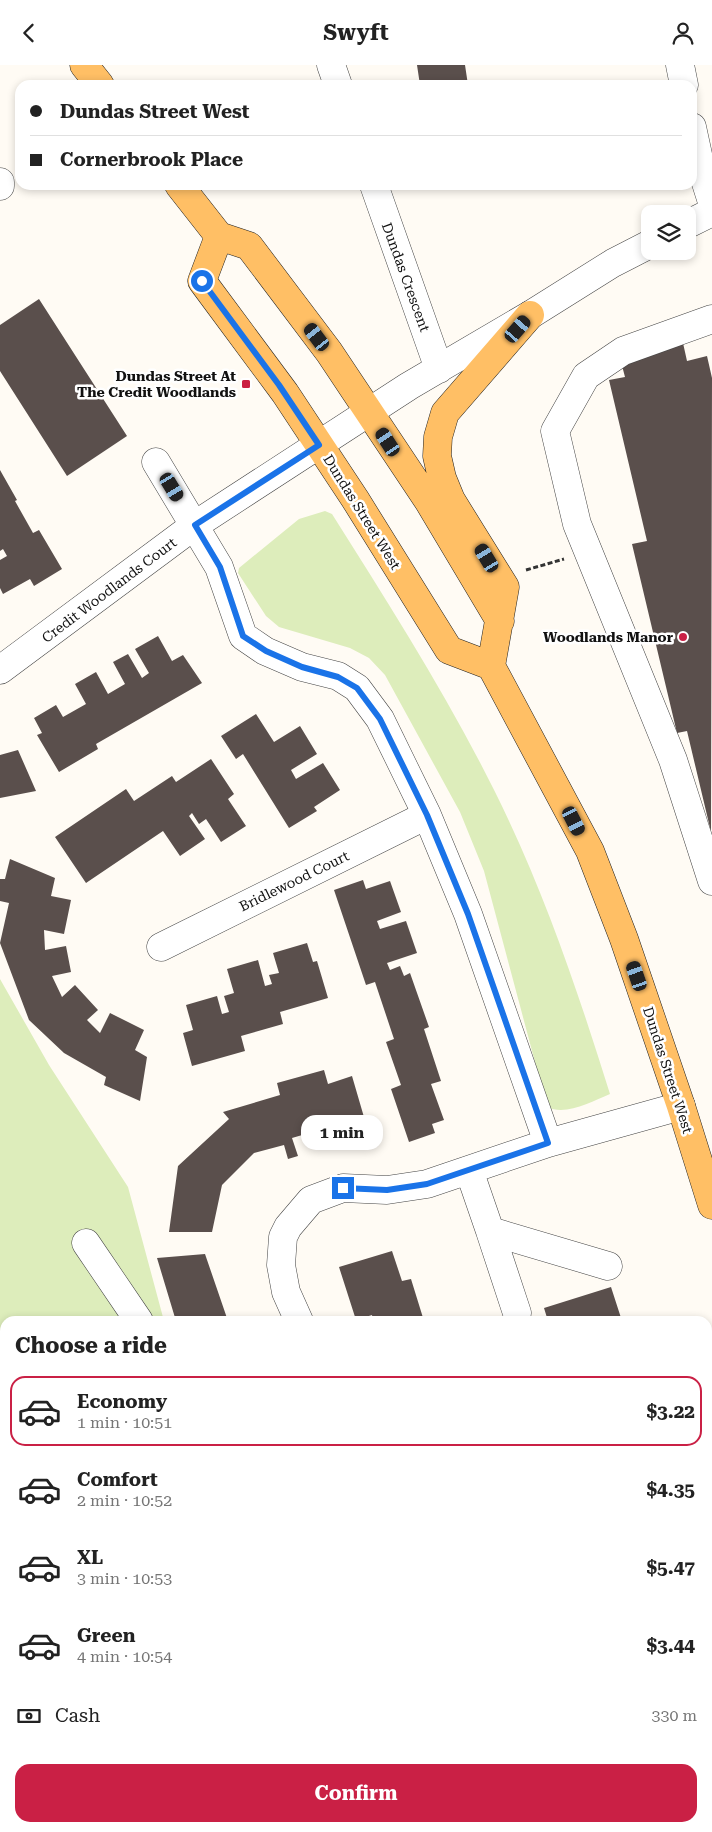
<!DOCTYPE html>
<meta charset="utf-8">
<style>
body{margin:0;font-family:"Roboto Serif",serif;background:#f2f2f2;color:#222;height:100vh;display:flex;flex-direction:column;font-size:19px;white-space:nowrap}
*{box-sizing:border-box;margin:0}
p{font-size:16px;color:#767676}
.icon{flex:none;width:28px;height:28px;fill:none;stroke:currentColor;stroke-width:2;stroke-linecap:round;stroke-linejoin:round}
.map{position:relative;flex:1;overflow:hidden}
.details{position:absolute;left:0px;top:1251px;width:712px;height:516px;display:flex;flex-direction:column;background:#fff;border-radius:15px 15px 0 0;box-shadow:0 2px 8px #0003}
.details>*{flex:none}
.guide{position:absolute;left:15px;top:15px;width:682px;height:110px;border-radius:15px;box-shadow:0 2px 8px #0003;display:grid;align-content:center;height:110px;padding:0 15px;background:#fff}
.fabs{position:absolute;left:641px;top:140px;display:grid;gap:10px}
.fabs a{display:grid;place-items:center;width:55px;height:55px;border-radius:10px;background:#fff;box-shadow:0 2px 8px #0003;font-size:25px}
.end{position:absolute;width:22px;height:22px;margin:-11px;border:6px solid #1a73e8;background:#fff;box-shadow:0 0 0 2px #fff}
.from{border-radius:50%}
.bubble{position:absolute;height:35px;border-radius:15px;background:#fff;box-shadow:0 2px 8px #0003;font-size:16px;font-weight:700;line-height:35px;text-align:center}
.car{position:absolute;width:15px;height:30px;margin:-15px -8px;border-radius:6px;box-shadow:0 0 4px 1px #0007;background:linear-gradient(#222 24%,#8ab4d8 0 40%,#222 0 76%,#8ab4d8 0 86%,#222 0)}
.guide b{display:flex;align-items:center;gap:18px;height:48px;font-size:19px}
.guide b+b{border-top:1px solid #e0e0e0}
.guide i{width:12px;height:12px;background:#222}
ul{padding:0;list-style:none}
li{display:flex;align-items:center;gap:15px;height:70px;margin:0 10px 8px;padding:0 5px;border:2px solid transparent;border-radius:15px}
li div{flex:1}
li b{display:block;font-size:19px}
li em{font-style:normal;font-weight:700}
li.selected{border-color:#ca2045}
li>.icon{width:45px;height:45px;stroke-width:1.5}
h2{padding:0 15px;font-size:22px;line-height:60px}
.pay{display:flex;align-items:center;gap:12px;height:55px;padding:0 15px;font-size:19px}
.pay p{margin-inline-start:auto}
.cta{display:flex;gap:10px;margin-top:auto;padding:10px 15px}
.cta a{flex:1;height:58px;border-radius:15px;background:#ca2045;color:#fff;font-size:20px;font-weight:700;line-height:58px;text-align:center}
header{display:flex;justify-content:space-between;align-items:center;height:65px;padding:0 15px;background:#fff;font-size:22px;font-weight:700}
.map>svg:first-child{display:block}
</style>
<header><svg class="icon" aria-label="back" viewBox="0 0 24 24"><path d="M15 5l-7 7 7 7"/></svg>Swyft<svg class="icon" aria-label="person" viewBox="0 0 24 24"><circle cx="12" cy="8" r="4"/><path d="M4 21q1-7 8-7t8 7"/></svg></header>
<div class="map">
<svg width="712" height="1767" viewBox="0 0 712 1767">
<rect width="100%" height="100%" fill="#fffbf4"/>
<path fill="#ddedbb" d="M325,446L332,449C395,549 459,649 509,756C550,844 581,936 610,1029C591,1037 566,1051 547,1042L484,806L460,747L385,610L369,593L350,583L279,562L266,551L238,508L239,503L299,454Z
M0,914L49,1000L128,1122L164,1256H5V1762H313L314,1767H0Z
M337,1763L462,1762L463,1767H330Z"/>
<path fill="#5a4f4c" d="M417,0H465L468,20H420Z
M39,234L127,371L67,411L0,306V260Z
M683,278L687,296L707,291L712,313L711,767L687,666L677,668L632,479L647,476L609,315L625,312L620,293Z
M0,405L17,435L15,436L33,468L39,465L62,504L34,521L30,514L3,529L0,523V495L7,491L3,484L0,486Z
M158,571L172,596L183,590L202,618L96,679L98,684L59,707L37,670L42,668L34,653L56,640L63,652L86,639L75,619L96,607L108,629L125,619L113,597L128,589L142,613L149,608L135,584Z
M256,649L274,677L300,661L317,689L291,705L296,714L323,698L340,725L314,742L317,746L289,763L243,689L236,694L221,671Z
M18,685L36,726L0,733V690Z
M211,694L234,729L228,734L246,761L221,777L206,754L199,759L192,748L189,751L205,774L180,791L163,766L86,818L55,772L126,724L134,736L172,711L176,717Z
M10,794L55,813L51,831L71,835L64,869L44,865L45,885L66,881L71,907L52,911L62,932L75,920L98,945L87,955L100,968L110,948L144,965L135,985L147,992L140,1036L104,1020L106,1012L64,988L29,955L0,878L9,838L0,836V814H5Z
M363,815L366,824L390,816L401,847L377,856L380,864L406,856L417,888L387,898L390,905L400,901L404,911L410,908L429,962L424,964L441,1016L431,1019L444,1055L432,1059L435,1068L409,1077L391,1024L401,1020L386,977L394,974L375,917L366,920L334,825Z
M307,878L313,897L317,896L328,933L280,947L283,959L241,971L245,986L192,1001L183,968L193,965L186,940L217,931L222,949L229,947L224,931L234,928L227,904L258,895L265,921L272,919L269,910L279,908L273,888Z
M324,1005L328,1019L352,1011L366,1059L352,1063L356,1075L339,1080L333,1061L292,1073L298,1091L288,1094L284,1080L254,1088L222,1120L212,1167H169L178,1101L229,1054L223,1047L280,1030L277,1018Z
M392,1186L402,1216L411,1214L424,1256H373L372,1250L356,1255L339,1202Z
M205,1189L228,1256H176L157,1193Z
M611,1222L622,1256H548L544,1243Z
M709,1545L712,1553V1626L708,1628V1546Z
M495,1762H554L556,1767H496Z"/>
<g fill="none" stroke-linecap="round" stroke-linejoin="round">
<g stroke="#444" stroke-width="29">
<path id="minor" d="M331,0L338,20
M680,0L684,20
M692,62L700,99L712,137
M0,117V121
M374,120L439,304
M688,159L712,147
M712,254L623,286L586,311L555,366L577,459L673,695L712,816
M156,397L219,502L243,571L265,586L302,602L338,611L357,623L380,654L427,750L468,849L548,1078
M0,605L195,460L409,321L530,250L613,198L650,179
M161,882L427,750
M469,1105L490,1166L608,1201
M490,1166L517,1248
M86,1178L139,1256
M299,1256L286,1227L281,1200L283,1172L288,1162L311,1135L343,1123L387,1125L427,1119L548,1078L681,1041
M300,1762L301,1767"/>
</g>
<g stroke="#222" stroke-width="29">
<path id="major" d="M84,0L100,20
M179,120L219,171L249,181L329,287L429,437L500,556
M219,171L202,216L285,328L355,434L449,585L491,601
M530,250L445,348L438,372L437,391L442,413L451,435L505,522L491,601L590,786L624,874L681,1041L712,1140"/>
</g>
<path stroke="#333" stroke-width="3" stroke-dasharray="5 2.5" stroke-linecap="butt" d="M526,505L564,494
M708,1478L712,1476
M708,1645L712,1643"/>
<use href="#minor" stroke="#fff" stroke-width="28"/>
<use href="#major" stroke="#ffbf65" stroke-width="28"/>
</g>
<g fill="none" stroke-linecap="round" stroke-linejoin="round">
<path stroke="#1a73e8" stroke-width="6" d="M202,216L279,320L319,380L195,460L220,502L243,571L266,586L302,602L338,612L357,623L380,654L427,750L468,849L548,1078L427,1119L387,1125L343,1123"/>
</g>
<g fill="#ca2045" stroke="#fff" stroke-width="2">
<rect x="241" y="314" width="10" height="10" rx="2.5"/>
<circle cx="683" cy="572" r="5"/>
</g>
<g text-anchor="middle" stroke-width="5" stroke-linejoin="round" paint-order="stroke">
<g font-size="14" fill="#111" stroke="#fff">
<text transform="translate(406 212) rotate(70)" y="5">Dundas Crescent</text>
<text transform="translate(362 447) rotate(58)" y="5">Dundas Street West</text>
<text transform="translate(109 525) rotate(-37)" y="5">Credit Woodlands Court</text>
<text transform="translate(294 816) rotate(-26)" y="5">Bridlewood Court</text>
<text transform="translate(668 1005) rotate(72)" y="5">Dundas Street West</text>
</g>
<g font-size="14" font-weight="bold" fill="#111" stroke="#fff" text-anchor="end">
<text x="236" y="316">Dundas Street At<tspan x="236" dy="16">The Credit Woodlands</tspan></text>
<text x="673" y="577">Woodlands Manor</text>
</g>
</g>
</svg>
<div class="fabs">
<a><svg class="icon" aria-label="layers" viewBox="0 0 24 24"><path d="M12 4l9 5-9 5-9-5zM3 14l9 5 9-5"/></svg></a>
</div>
<i class="end from" style="left:202px;top:216px"></i>
<i class="end" style="left:343px;top:1123px"></i>
<div class="bubble" style="left:301px;top:1050px;width:82px">1 min</div>
<i class="car" style="left:518px;top:264px;rotate:41deg"></i>
<i class="car" style="left:317px;top:272px;rotate:323deg"></i>
<i class="car" style="left:388px;top:377px;rotate:327deg"></i>
<i class="car" style="left:172px;top:422px;rotate:149deg"></i>
<i class="car" style="left:487px;top:493px;rotate:329deg"></i>
<i class="car" style="left:574px;top:756px;rotate:153deg"></i>
<i class="car" style="left:637px;top:911px;rotate:341deg"></i>
<div class="guide">
<b><i class="from"></i>Dundas Street West</b>
<b><i></i>Cornerbrook Place</b>
</div>
<section class="details">
<h2>Choose a ride</h2>
<ul>
<li class="selected"><svg class="icon" aria-label="car" viewBox="0 0 24 24"><path d="M5 17H2v-5l4-1 3-4h7l3 4 3 1v5h-3M9 17h6M6 11h13"/><circle cx="7" cy="17" r="2"/><circle cx="17" cy="17" r="2"/></svg><div><b>Economy</b><p>1 min · 10:51</p></div><em>$3.22</em></li>
<li><svg class="icon" aria-label="car" viewBox="0 0 24 24"><path d="M5 17H2v-5l4-1 3-4h7l3 4 3 1v5h-3M9 17h6M6 11h13"/><circle cx="7" cy="17" r="2"/><circle cx="17" cy="17" r="2"/></svg><div><b>Comfort</b><p>2 min · 10:52</p></div><em>$4.35</em></li>
<li><svg class="icon" aria-label="car" viewBox="0 0 24 24"><path d="M5 17H2v-5l4-1 3-4h7l3 4 3 1v5h-3M9 17h6M6 11h13"/><circle cx="7" cy="17" r="2"/><circle cx="17" cy="17" r="2"/></svg><div><b>XL</b><p>3 min · 10:53</p></div><em>$5.47</em></li>
<li><svg class="icon" aria-label="car" viewBox="0 0 24 24"><path d="M5 17H2v-5l4-1 3-4h7l3 4 3 1v5h-3M9 17h6M6 11h13"/><circle cx="7" cy="17" r="2"/><circle cx="17" cy="17" r="2"/></svg><div><b>Green</b><p>4 min · 10:54</p></div><em>$3.44</em></li>
</ul>
<div class="pay"><svg class="icon" aria-label="cash" viewBox="0 0 24 24"><path d="M3 7h18v10H3z"/><circle cx="12" cy="12" r="2"/></svg>Cash<p>330 m</p></div>
<div class="cta"><a>Confirm</a></div>
</section>
</div>
